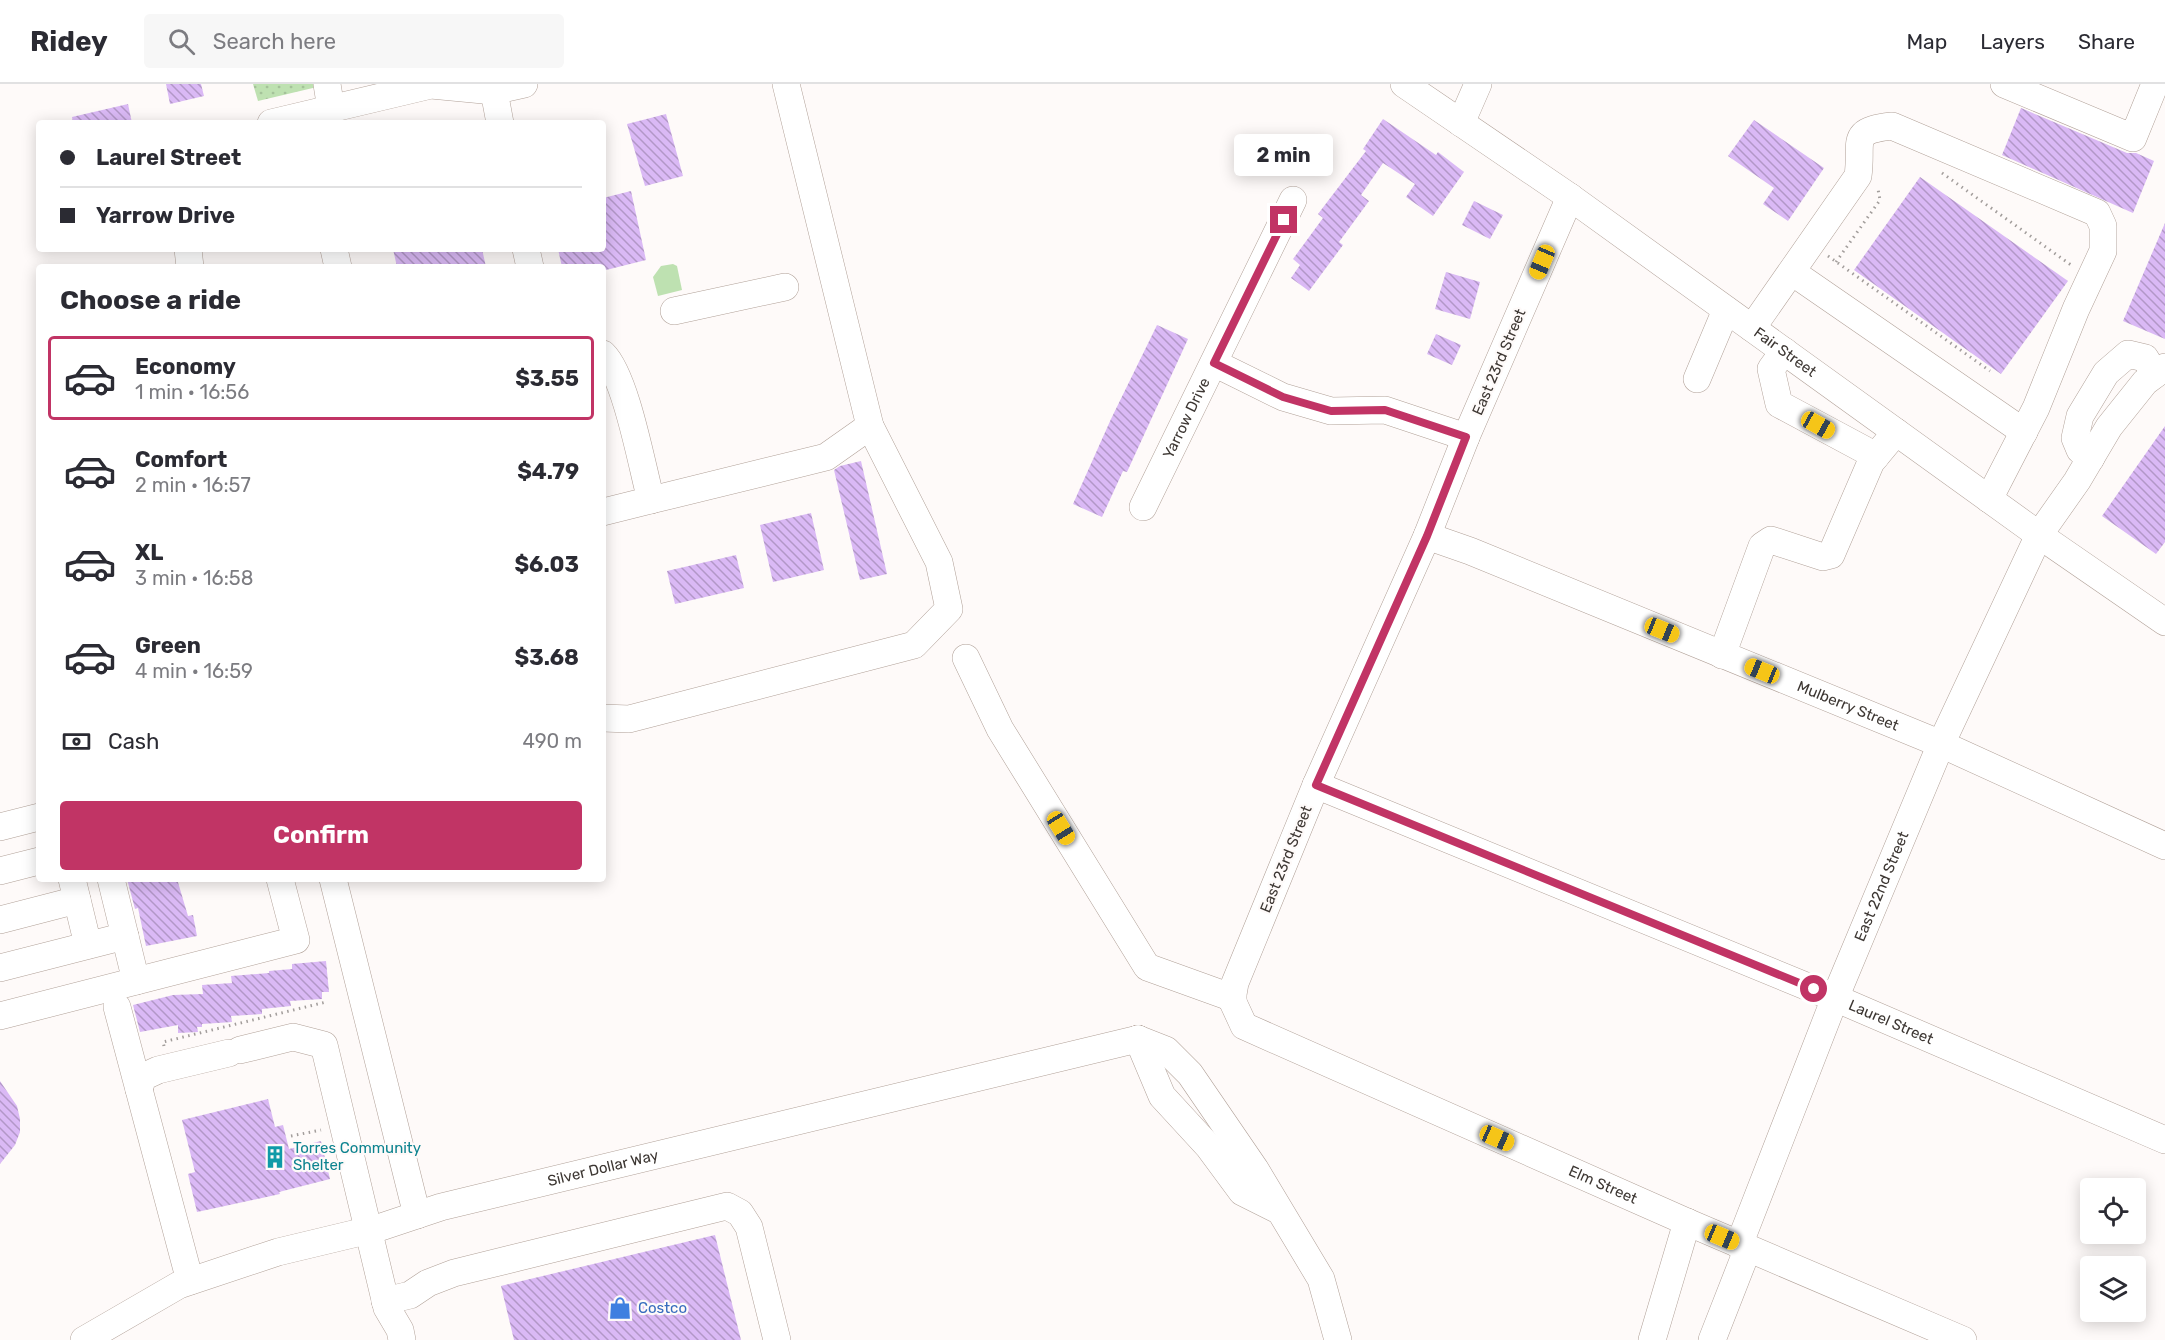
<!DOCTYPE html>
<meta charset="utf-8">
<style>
body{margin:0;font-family:Rubik,sans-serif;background:#f7f7f7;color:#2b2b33;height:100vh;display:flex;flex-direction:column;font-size:22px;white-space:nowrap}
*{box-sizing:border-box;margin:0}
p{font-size:20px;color:#7c7c81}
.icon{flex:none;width:33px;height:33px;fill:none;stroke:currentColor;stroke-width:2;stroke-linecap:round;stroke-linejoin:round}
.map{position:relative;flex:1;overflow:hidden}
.side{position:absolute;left:36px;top:180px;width:570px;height:618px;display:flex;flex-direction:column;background:#fff;border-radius:6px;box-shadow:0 3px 15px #0003}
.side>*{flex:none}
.guide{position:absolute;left:36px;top:36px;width:570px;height:132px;border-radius:6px;box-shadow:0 3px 15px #0003;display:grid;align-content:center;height:132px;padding:0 24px;background:#fff}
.fabs{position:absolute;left:2080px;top:1094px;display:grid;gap:12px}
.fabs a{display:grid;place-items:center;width:66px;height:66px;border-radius:6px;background:#fff;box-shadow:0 3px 15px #0003;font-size:30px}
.end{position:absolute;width:27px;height:27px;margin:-14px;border:8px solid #c13465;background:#fff;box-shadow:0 0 0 3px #fff}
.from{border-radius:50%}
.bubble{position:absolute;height:42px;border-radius:6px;background:#fff;box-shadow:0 3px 15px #0003;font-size:20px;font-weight:700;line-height:42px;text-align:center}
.car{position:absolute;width:18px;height:36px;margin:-18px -9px;border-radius:8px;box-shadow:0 0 4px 2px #0007;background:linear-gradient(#f5c518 24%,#345 0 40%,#f5c518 0 76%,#345 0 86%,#f5c518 0)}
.guide b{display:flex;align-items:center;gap:21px;height:57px;font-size:22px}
.guide b+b{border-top:2px solid #e1e1e2}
.guide i{width:15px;height:15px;background:#2b2b33}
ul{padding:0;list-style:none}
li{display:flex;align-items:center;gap:18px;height:84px;margin:0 12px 9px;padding:0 12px;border:3px solid transparent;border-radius:6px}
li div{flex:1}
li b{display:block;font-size:22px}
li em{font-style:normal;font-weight:700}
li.on{border-color:#c13465}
li>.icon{width:54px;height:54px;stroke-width:1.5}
h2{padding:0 24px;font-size:27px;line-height:72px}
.pay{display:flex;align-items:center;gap:15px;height:66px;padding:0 24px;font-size:22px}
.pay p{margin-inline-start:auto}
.button{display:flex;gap:12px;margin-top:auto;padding:12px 24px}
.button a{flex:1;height:69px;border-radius:6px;background:#c13465;color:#fff;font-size:24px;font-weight:700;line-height:69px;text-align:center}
header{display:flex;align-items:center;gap:36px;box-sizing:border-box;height:84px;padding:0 30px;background:#fff;border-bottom:2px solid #e1e1e2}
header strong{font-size:28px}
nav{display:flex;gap:33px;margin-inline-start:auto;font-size:21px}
.search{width:420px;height:54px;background:#f7f7f7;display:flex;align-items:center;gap:15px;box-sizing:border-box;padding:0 21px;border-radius:6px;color:#7c7c81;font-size:22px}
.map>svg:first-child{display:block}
</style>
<header>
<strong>Ridey</strong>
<div class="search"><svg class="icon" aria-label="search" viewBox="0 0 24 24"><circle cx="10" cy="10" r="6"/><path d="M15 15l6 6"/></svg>Search here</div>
<nav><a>Map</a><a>Layers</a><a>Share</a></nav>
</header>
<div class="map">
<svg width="2165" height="1256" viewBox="0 0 2165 1256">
<defs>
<pattern id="grass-dots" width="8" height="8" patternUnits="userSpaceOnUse" patternTransform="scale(1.5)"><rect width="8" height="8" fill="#bee1b1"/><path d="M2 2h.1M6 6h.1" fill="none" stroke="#a4c299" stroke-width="1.8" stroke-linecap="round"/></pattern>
<pattern id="building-back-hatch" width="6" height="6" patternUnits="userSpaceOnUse" patternTransform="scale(1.5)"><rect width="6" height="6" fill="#dab9f5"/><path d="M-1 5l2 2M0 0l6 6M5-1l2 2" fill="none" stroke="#b297c7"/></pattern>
</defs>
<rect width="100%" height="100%" fill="#fefaf9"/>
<path fill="url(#grass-dots)" d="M253,0H317V3L258,17Z"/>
<path fill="#bee1b1" d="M673,180L677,182L682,206L658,212L653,193L661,182Z"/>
<path fill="url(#building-back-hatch)" d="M166,0H201L204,12L170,20Z
M128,20L132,39H73L72,33Z
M2021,24L2127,69H2136L2154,77L2133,129L2002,71Z
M666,30L683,92L645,102L627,40Z
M1383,35L1436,71L1438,68L1464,88L1433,132L1406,113L1415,100L1383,79L1361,111L1369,117L1339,158L1343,161L1309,207L1291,194L1300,181L1293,175L1323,134L1318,130L1366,67L1363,65Z
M1754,36L1824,84L1788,137L1763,120L1774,104L1728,72Z
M1920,93L2068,197L2001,290L1854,186Z
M631,107L646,176L606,186H603V183H562L558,165H603V114Z
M1474,117L1503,131L1490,155L1462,141Z
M2165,139V255L2123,237Z
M393,165H482L486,183H397Z
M1446,188L1480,198L1470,235L1435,225Z
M1157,241L1188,255L1127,388L1123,387L1102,433L1073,420L1111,335Z
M1436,250L1461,261L1452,281L1427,270Z
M2165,342V458L2156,470L2102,432Z
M861,377L887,490L860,496L834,386L840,382Z
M811,429L824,486L773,498L760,441Z
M736,471L744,504L675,520L667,487Z
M127,795H177L188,832L193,831L197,852L146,862L138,824L135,825Z
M326,877L329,908H322V915L290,917L291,922L262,925V930L231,932L232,938L202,940V943H197L198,948L178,949V941L140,948L133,921L173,911L203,910L202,901L232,899L231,892L269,889V887L292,885V880Z
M0,997L17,1022L20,1035V1048L15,1061L0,1080Z
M268,1015L275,1043L283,1041L289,1065L321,1057L330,1095L279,1108L280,1110L197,1128L188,1090L195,1088L182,1036Z
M715,1151L741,1256H514L501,1202Z"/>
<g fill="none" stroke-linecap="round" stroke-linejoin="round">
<g stroke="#b1a198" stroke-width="28">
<g id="minor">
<path d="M327,0L331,25"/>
<path id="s1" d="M1404,0L1570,113L2039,451L2165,538"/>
<path d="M2004,0L2133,54L2155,0"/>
<path d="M494,7L500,39"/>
<path d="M271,39L431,1L494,7L524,0"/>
<path d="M1461,39L1478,0"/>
<path id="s2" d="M1570,113L1466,353L1427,452L1316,701L1235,899L1232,916L1244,942L1687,1138L1963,1256"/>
<path d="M188,165L190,183"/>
<path d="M334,165L338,183"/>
<path d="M526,165L530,183"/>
<path d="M1792,188L2024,348"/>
<path d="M674,227L785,203"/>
<path d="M1752,244L1858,92C1863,57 1848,47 1892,42L2097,129L2103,142V167L2076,225L2036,324L1989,415"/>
<path d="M1784,267L1771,285L1779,320L1876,372"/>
<path d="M603,270C626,292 642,383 651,416L603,428"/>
<path d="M1214,279L1283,313L1331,327L1385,326L1466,353"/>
<path d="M1697,295L1726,226"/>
<path d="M2091,374L2080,366L2075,354L2080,332L2106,289L2128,270L2145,274L2155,290"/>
<path d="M651,416L826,373L870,342"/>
<path id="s3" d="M1143,423L1293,116"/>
<path id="s4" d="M1427,452L1470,467L1941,660L2165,762"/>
<path d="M1722,571L1762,462L1771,456L1823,473L1831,471L1871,378L1896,348"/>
<path d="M966,574L1000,645L1147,883L1233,914"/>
<path d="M603,634L629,635L914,561L949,525L939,478L870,342L786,0"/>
<path id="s5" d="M1316,701L1835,914L2165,1056"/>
<path d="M0,743L39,733"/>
<path d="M0,787L39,777"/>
<path d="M72,795L88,861"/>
<path d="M111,795L136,897"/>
<path d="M333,795L417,1131"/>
<path d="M0,836L77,816"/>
<path d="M0,884L125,852"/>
<path d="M117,923L190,1197"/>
<path d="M0,932L296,856L280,795"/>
<path d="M1138,955L1166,966L1190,990L1255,1085L1321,1195L1338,1256"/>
<path d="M1138,955L1162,1012L1208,1062L1242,1108L1278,1126"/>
<path d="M240,966L293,953L324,961L387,1224L400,1246L402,1256"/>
<path d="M139,1005L143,993L158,986L229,969"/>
<path id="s6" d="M1739,1161L1835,914L1941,660L2039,451L2077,397L2109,343L2145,298L2165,283"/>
<path d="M385,1217L410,1211L428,1199L454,1189L727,1122L740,1129L749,1143L777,1256"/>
<path id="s7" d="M84,1256L179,1201L278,1168L378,1144L441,1123L1138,955"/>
<path d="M1652,1256L1687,1138"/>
<path d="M1712,1256L1748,1164"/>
</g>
</g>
<path stroke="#a29d9b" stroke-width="3" stroke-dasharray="1.5 4.5" stroke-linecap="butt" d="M1942,89L2071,181
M1828,172L1990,287
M1836,178L1880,116L1878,105
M164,962L163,958L326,918
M291,1052L321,1046"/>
<use href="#minor" stroke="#fff" stroke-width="27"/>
</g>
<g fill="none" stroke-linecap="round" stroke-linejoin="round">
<path stroke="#c13465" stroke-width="8" d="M1284,136L1214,279L1283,313L1331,327L1385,326L1466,353L1427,452L1316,701L1814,905"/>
</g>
<defs>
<g id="building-bare" transform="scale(1.8)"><path d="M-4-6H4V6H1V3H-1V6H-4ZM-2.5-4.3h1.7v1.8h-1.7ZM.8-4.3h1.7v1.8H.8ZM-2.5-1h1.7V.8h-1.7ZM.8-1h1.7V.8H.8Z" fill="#0f9aa8" stroke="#fefaf9" stroke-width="2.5" paint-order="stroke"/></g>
<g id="shop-bare" transform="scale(1.8)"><path d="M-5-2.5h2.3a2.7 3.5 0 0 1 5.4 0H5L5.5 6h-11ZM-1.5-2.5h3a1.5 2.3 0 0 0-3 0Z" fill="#3f7fe0" stroke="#fefaf9" stroke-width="2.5" paint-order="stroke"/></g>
</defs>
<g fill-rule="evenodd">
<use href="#building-bare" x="275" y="1073"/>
<use href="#shop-bare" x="620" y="1224"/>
</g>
<g text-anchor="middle" stroke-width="4.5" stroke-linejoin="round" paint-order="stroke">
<g font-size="15" fill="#3d3733" stroke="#fefaf9">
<text dy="5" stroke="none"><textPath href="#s1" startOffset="466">Fair Street</textPath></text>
<text transform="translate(1499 278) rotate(-67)" y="5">East 23rd Street</text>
<text dy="5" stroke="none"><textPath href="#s3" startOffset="99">Yarrow Drive</textPath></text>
<text dy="5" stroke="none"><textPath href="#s4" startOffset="454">Mulberry Street</textPath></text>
<text transform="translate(1286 775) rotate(-68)" y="5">East 23rd Street</text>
<text dy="5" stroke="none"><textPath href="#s6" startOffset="386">East 22nd Street</textPath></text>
<text dy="5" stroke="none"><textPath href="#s5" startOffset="622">Laurel Street</textPath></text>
<text dy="5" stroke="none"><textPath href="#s7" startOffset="550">Silver Dollar Way</textPath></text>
<text dy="5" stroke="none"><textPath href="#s2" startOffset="1293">Elm Street</textPath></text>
</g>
<g font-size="15" fill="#0d838f" stroke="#fefaf9" text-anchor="start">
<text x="293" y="1069">Torres Community<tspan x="293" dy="17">Shelter</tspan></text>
</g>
<g font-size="15" fill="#366cbe" stroke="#fefaf9" text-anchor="start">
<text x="638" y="1229">Costco</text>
</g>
</g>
</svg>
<div class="fabs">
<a><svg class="icon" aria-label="locate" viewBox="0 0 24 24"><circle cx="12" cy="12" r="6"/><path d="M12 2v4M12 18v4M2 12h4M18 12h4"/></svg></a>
<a><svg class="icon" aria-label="layers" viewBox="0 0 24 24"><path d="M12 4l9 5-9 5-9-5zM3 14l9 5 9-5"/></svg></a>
</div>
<i class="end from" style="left:1814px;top:905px"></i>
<i class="end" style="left:1284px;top:136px"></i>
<div class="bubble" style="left:1234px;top:50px;width:99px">2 min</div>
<i class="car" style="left:1542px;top:178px;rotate:203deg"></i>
<i class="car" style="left:1818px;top:341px;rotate:119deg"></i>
<i class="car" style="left:1662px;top:546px;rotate:112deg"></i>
<i class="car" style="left:1762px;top:587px;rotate:292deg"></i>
<i class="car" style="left:1061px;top:744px;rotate:148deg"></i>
<i class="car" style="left:1497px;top:1054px;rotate:114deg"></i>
<i class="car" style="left:1722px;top:1153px;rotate:113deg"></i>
<div class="guide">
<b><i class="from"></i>Laurel Street</b>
<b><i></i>Yarrow Drive</b>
</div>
<section class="side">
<h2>Choose a ride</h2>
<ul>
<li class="on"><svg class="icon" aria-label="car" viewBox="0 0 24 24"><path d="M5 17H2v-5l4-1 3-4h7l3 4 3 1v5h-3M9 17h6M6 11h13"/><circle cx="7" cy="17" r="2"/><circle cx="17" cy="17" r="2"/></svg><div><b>Economy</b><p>1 min · 16:56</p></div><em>$3.55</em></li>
<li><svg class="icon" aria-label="car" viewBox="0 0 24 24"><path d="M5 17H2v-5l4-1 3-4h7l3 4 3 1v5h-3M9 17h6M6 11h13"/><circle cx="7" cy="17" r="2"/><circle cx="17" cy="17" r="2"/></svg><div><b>Comfort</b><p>2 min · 16:57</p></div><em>$4.79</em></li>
<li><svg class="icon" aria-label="car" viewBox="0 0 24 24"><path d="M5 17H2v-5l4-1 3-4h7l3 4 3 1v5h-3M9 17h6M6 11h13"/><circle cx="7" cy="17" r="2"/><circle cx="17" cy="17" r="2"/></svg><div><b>XL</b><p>3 min · 16:58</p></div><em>$6.03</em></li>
<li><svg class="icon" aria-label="car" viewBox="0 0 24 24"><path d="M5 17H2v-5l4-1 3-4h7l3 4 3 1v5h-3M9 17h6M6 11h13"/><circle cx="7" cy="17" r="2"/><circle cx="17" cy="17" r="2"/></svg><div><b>Green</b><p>4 min · 16:59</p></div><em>$3.68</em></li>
</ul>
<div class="pay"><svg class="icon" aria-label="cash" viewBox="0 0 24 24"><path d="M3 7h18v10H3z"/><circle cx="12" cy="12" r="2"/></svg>Cash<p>490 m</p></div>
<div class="button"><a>Confirm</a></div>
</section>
</div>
